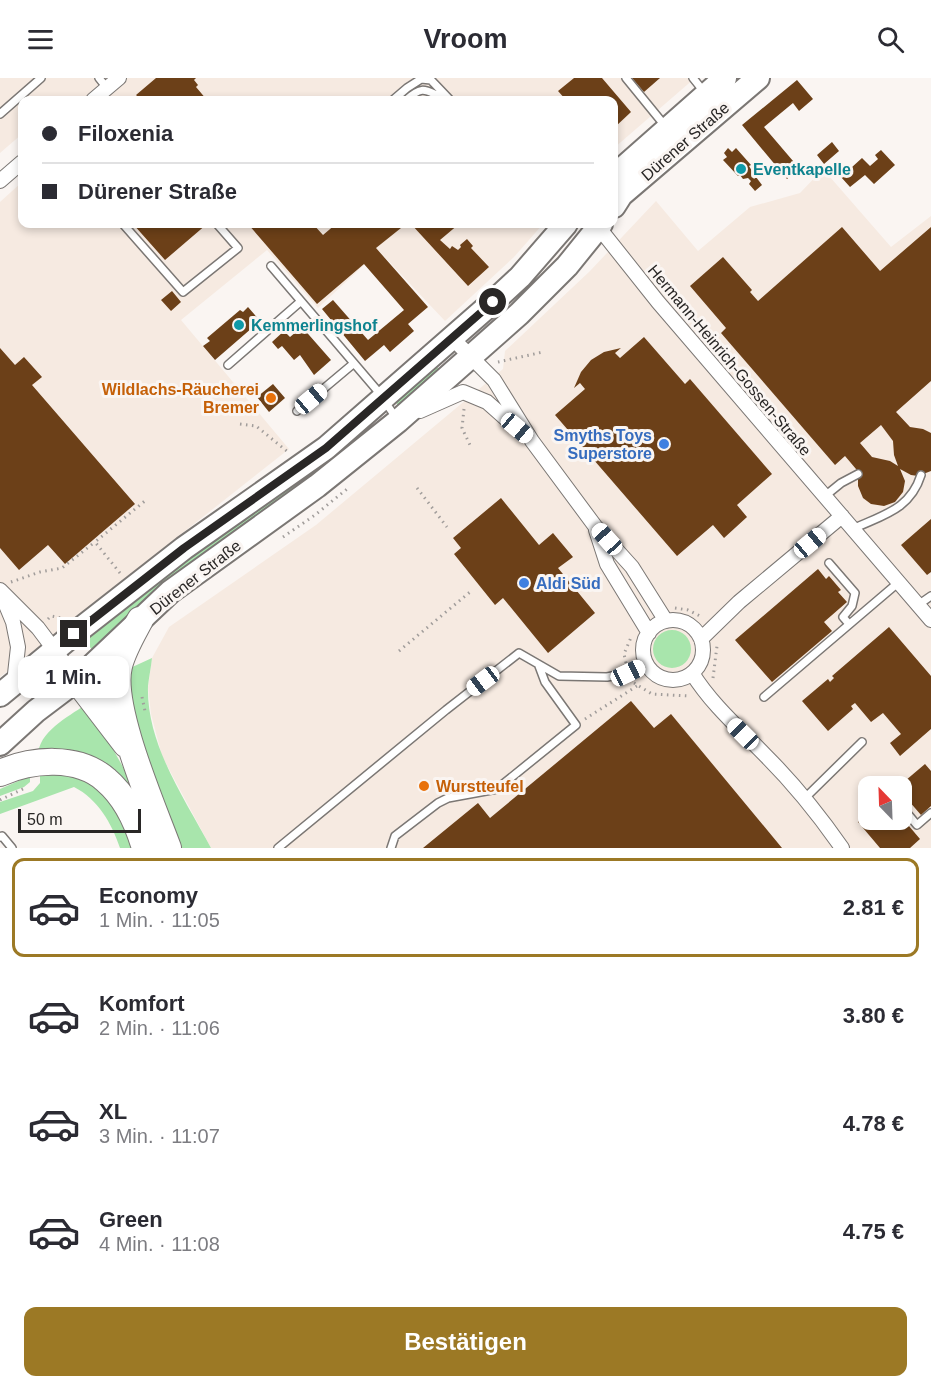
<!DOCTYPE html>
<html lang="de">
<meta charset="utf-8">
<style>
body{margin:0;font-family:Helvetica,sans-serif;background:#f7f7f7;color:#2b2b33;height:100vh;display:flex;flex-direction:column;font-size:22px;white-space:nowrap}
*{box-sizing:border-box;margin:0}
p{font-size:20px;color:#7c7c81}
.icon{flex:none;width:33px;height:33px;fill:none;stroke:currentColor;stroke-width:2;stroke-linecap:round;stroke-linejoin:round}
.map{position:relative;height:770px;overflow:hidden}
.drawer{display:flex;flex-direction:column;background:#fff;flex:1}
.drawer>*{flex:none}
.top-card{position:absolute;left:18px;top:18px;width:600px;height:132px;border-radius:12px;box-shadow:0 3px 9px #0003;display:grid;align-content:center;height:132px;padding:0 24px;background:#fff}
.needle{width:39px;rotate:337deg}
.fabs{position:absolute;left:858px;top:698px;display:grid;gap:12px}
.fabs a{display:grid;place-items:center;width:54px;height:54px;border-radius:12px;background:#fff;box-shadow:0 3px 9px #0003;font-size:30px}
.scale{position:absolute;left:18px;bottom:15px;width:123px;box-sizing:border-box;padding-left:6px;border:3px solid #292726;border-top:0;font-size:16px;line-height:21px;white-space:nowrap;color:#292726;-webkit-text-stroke:4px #faf5f2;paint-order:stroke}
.end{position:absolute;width:27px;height:27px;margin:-14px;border:8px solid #292726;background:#fff;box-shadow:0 0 0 3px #fff}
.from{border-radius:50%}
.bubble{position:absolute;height:42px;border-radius:12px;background:#fff;box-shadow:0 3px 9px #0003;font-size:20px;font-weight:800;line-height:42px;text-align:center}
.car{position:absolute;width:18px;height:36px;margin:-18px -9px;border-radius:8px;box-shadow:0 0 4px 2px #0007;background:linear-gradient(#fff 24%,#345 0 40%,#fff 0 76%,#345 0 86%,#fff 0)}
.top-card b{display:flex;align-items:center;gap:21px;height:57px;font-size:22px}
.top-card b+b{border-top:2px solid #e1e1e2}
.top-card i{width:15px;height:15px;background:#2b2b33}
ul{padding:10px 0 0;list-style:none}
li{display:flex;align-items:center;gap:18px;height:99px;margin:0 12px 9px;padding:0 12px;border:3px solid transparent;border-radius:12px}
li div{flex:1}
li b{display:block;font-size:22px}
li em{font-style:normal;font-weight:800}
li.selected{border-color:#9c7925}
li>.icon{width:54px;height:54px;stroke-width:1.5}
.button{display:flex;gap:12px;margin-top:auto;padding:12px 24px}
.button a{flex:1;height:69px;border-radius:12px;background:#9c7925;color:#fff;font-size:24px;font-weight:800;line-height:69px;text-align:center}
header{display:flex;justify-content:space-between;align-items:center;height:78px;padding:0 24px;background:#fff;font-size:27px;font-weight:800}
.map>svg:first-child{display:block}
</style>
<header><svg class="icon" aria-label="menu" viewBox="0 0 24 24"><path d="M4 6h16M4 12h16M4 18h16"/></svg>Vroom<svg class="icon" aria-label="search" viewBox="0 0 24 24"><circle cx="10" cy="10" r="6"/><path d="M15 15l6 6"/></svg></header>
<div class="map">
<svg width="931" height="770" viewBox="0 0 931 770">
<rect width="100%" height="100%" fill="#faf5f2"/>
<path fill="#f6eae1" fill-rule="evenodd" d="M0,0H695L614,70V22H22V56L0,75Z
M823,91L891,169L931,138V770H211L162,678L151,636L148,609L152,580L169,549L316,447L503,291L505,273L590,193L656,123L698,173L750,129L800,115ZM868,708H902V741H868Z
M22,104V146H543L514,179L445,243L379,173L318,230L267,172L181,242L289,371L0,599V124Z"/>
<path fill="#a8e5ac" d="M437,289L441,293L397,329V318L426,294Z
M326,383L306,404C233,457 153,505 94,574L85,563L153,506Z
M653 571a19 19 0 1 1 38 0a19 19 0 1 1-38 0Z
M152,580C151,589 149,599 148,608C146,666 185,721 211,770H180L134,641L128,591Z
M85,627C106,658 124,688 139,722L38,678C38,654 68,639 85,627Z
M51,694C61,696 75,696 84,700C110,713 122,744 132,770H120C112,746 98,721 74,709L0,736V724L33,713L40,705V696Z
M30,698V704L24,709L0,718V711Z"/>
<path fill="#6c4018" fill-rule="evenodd" d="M156,0H196L194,2L198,7L196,9L207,22H141L136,17Z
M574,0H602L631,34L614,50V22H566L558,13Z
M632,0H660L644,14Z
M797,2L813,21L799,33L793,25L764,49L799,90L787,101L742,47Z
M832,64L839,73L824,86L817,77Z
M728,70L732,74L736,70L751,87L749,88L752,93V98L754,101L756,99L762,107L755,113L749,106L751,103L748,100L743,101L740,97L738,98L723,82L727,79L724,75Z
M881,72L895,87L874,106L865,97L850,109L841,99L862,80L870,88L878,81L875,77Z
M133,146H207L165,182Z
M248,146H313L323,157L336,146H406L376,170L428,229L408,246L414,253L390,274L384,267L365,283L322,231L333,222L368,262L404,232L364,186L317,226Z
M411,146H459L440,162L450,171L452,168L458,172L461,169L460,167L467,161L473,168L471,170L489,189L468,208Z
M842,149L880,193L931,149V303L896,334L910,349L923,351L931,355V393L918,398L911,397L900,391L905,403L903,414L895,424L884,428L871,426L863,420L858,408V396L856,391L845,378L835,387L721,255L726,250L690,208L723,179L752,212L750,214L758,223ZM881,347L893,363L894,377L898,388L890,383L872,379L860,365Z
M172,213L181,224L171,233L161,222Z
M248,229L260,243L215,282L203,268L210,263L207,260L240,232L243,234Z
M302,249L331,282L314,297L300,277L294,282L282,268L278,271L272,264L284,253L290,259Z
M644,259L685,306L690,301L772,396L737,427L747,439L724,460L713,447L677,478L555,337L585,311L580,305L574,310L581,294L591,282L604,274L621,270L615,275L620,280Z
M0,270L15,287L24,279L42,299L32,307L135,426L65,486L48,467L19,492L0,470Z
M273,306L285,320L269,334L257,319Z
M501,420L539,467L553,455L573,479L558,490L595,535L548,575L503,520L495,527L454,476L461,470L453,460Z
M931,441V494L927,497L901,467Z
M818,491L826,501L829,498L841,512L838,514L847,524L824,544L832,553L772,604L735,562Z
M889,549L931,598V651L900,678L890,665L901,656L883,635L871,644L855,625L851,628L853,631L828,653L802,623L828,601L830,604L834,600L832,598Z
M631,623L654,650L671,636L782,770H423L478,725L490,740Z
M925,686L931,693V728L921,737L902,715V708H899Z
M868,735V741H903L920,761L910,770H880L858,744Z"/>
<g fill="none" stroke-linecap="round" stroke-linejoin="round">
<g stroke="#7b7774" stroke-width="10">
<path id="lane" d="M99,0L107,10
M626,0L666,49
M693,0L705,15
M393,22L407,10L421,1L431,2L450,22
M406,22C425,5 426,14 446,21
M0,36L41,0
M123,146L183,214L238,170L217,146
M271,188L376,311L397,341
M228,287L300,224
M297,333L353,286
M825,418L841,405L858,396
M853,451C882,437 910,432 921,397
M829,485L855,515L852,528L843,539L849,546
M918,527L931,518
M764,619L899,504
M805,720L862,664
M902,729L917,747L931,735
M0,759L2,758L12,770
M278,770L446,632L519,575L559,598L607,599L628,595L647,586
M391,770L395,758L438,725L448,720L497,711L576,647L545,604L539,588"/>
</g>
<g stroke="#7b7774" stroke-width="16">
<path id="street" d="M93,22L119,0
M0,103L22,84
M596,146L658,224L931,542
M452,260L494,302L532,363L595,448L632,489L666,543
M420,333L463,314L487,324L521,354
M596,452L607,486L649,555
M0,512L38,550L77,602
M3,520L13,544L18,569L14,605
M643 572a30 30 0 1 1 60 0a30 30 0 1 1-60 0Z
M701,561L739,524L842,438
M692,595C712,627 740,651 766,678C794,706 819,737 842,770"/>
</g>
<g stroke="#7b7774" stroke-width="26">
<path id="primary" d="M614,98L725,0
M614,128L621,117L758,0
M0,617L74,556L184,470L326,370L493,224L520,199L566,146
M0,666L36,633L77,602L170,514L317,408L398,343L519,236L567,188L601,146"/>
</g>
<g stroke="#7b7774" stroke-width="28">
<path id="highway" d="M140,542C132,557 123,572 119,588C109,629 153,729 168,770
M77,602L126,666
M0,695C32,681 78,677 106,702C126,719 138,746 145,770"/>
</g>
<path stroke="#a19d9b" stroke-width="3" stroke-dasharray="1.5 4.5" stroke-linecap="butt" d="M498,284L543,274
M464,331L462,350L470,367
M240,346L256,348L288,374
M417,410L447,449
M283,459L315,437L347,411
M120,495L95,464L146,422
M11,504L40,494L62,490L95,464
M675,530L688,532L702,539
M48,541L51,538L61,540L63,542
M399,573L470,514
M626,585L624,576L632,557
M713,600L717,568
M634,605L652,616L689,618
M142,619L145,633
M585,641L637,608
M0,722L25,710"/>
<use href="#lane" stroke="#fff" stroke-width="7"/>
<use href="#street" stroke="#fff" stroke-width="14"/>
<use href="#primary" stroke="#fff" stroke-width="22"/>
<use href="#highway" stroke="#fff" stroke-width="26"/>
</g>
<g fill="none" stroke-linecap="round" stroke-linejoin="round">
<path stroke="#292726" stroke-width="8" d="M74,556L184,470L326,370L493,224"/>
</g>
<g fill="#0f9aa8" stroke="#faf5f2" stroke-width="2">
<circle cx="741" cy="91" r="6"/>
<circle cx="239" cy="247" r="6"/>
</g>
<g fill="#e8710a" stroke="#faf5f2" stroke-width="2">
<circle cx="271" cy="320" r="6"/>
<circle cx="424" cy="708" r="6"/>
</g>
<g fill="#3f7fe0" stroke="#faf5f2" stroke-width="2">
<circle cx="664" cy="366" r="6"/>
<circle cx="524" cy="505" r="6"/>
</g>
<g text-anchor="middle" stroke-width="6" stroke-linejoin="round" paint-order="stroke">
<g font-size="16" fill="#292726" stroke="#faf5f2">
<text transform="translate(685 63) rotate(-41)" y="6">Dürener Straße</text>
<text transform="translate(730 282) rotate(50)" y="6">Hermann-Heinrich-Gossen-Straße</text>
<text transform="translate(195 499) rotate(-38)" y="6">Dürener Straße</text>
</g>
<g font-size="16" font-weight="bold" fill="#0d838f" stroke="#faf5f2" text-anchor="start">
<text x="753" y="97">Eventkapelle</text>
<text x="251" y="253">Kemmerlingshof</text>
</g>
<g font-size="16" font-weight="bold" fill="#c56008" stroke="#faf5f2" text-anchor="end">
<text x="259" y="317">Wildlachs-Räucherei<tspan x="259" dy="18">Bremer</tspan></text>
<text x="436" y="714" text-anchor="start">Wurstteufel</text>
</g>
<g font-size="16" font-weight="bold" fill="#366cbe" stroke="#faf5f2" text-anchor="end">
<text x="652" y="363">Smyths Toys<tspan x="652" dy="18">Superstore</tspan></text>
<text x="536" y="511" text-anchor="start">Aldi Süd</text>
</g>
</g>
</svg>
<div class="fabs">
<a><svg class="needle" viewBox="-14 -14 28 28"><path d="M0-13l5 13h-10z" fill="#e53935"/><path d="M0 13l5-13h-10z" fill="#7c7c81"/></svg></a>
</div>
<div class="scale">50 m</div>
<i class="end from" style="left:493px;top:224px"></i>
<i class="end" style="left:74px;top:556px"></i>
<div class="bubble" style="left:18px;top:578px;width:111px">1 Min.</div>
<i class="car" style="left:311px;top:321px;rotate:50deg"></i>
<i class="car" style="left:517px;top:350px;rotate:130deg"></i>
<i class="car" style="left:607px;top:461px;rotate:318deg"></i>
<i class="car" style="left:810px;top:465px;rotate:50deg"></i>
<i class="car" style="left:628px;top:595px;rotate:65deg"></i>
<i class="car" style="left:483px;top:603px;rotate:233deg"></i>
<i class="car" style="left:743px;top:656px;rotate:315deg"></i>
<div class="top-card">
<b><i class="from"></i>Filoxenia</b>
<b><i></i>Dürener Straße</b>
</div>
</div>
<section class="drawer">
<ul>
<li class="selected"><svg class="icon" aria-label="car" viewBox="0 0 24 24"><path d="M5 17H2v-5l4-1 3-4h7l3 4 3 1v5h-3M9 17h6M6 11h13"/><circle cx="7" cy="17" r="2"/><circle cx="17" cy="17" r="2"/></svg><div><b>Economy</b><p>1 Min. · 11:05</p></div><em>2.81 €</em></li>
<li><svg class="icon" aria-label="car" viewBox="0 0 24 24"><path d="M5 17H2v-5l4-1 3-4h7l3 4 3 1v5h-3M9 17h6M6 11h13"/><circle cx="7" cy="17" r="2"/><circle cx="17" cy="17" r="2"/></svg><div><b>Komfort</b><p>2 Min. · 11:06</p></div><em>3.80 €</em></li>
<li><svg class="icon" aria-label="car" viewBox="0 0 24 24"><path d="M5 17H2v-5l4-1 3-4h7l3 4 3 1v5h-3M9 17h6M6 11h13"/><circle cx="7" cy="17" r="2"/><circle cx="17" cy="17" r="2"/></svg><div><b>XL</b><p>3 Min. · 11:07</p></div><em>4.78 €</em></li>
<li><svg class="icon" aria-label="car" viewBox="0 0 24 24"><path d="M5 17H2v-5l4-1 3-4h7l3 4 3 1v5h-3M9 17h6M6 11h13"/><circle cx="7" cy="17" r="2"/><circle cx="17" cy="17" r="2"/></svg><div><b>Green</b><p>4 Min. · 11:08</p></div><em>4.75 €</em></li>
</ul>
<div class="button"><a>Bestätigen</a></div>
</section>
